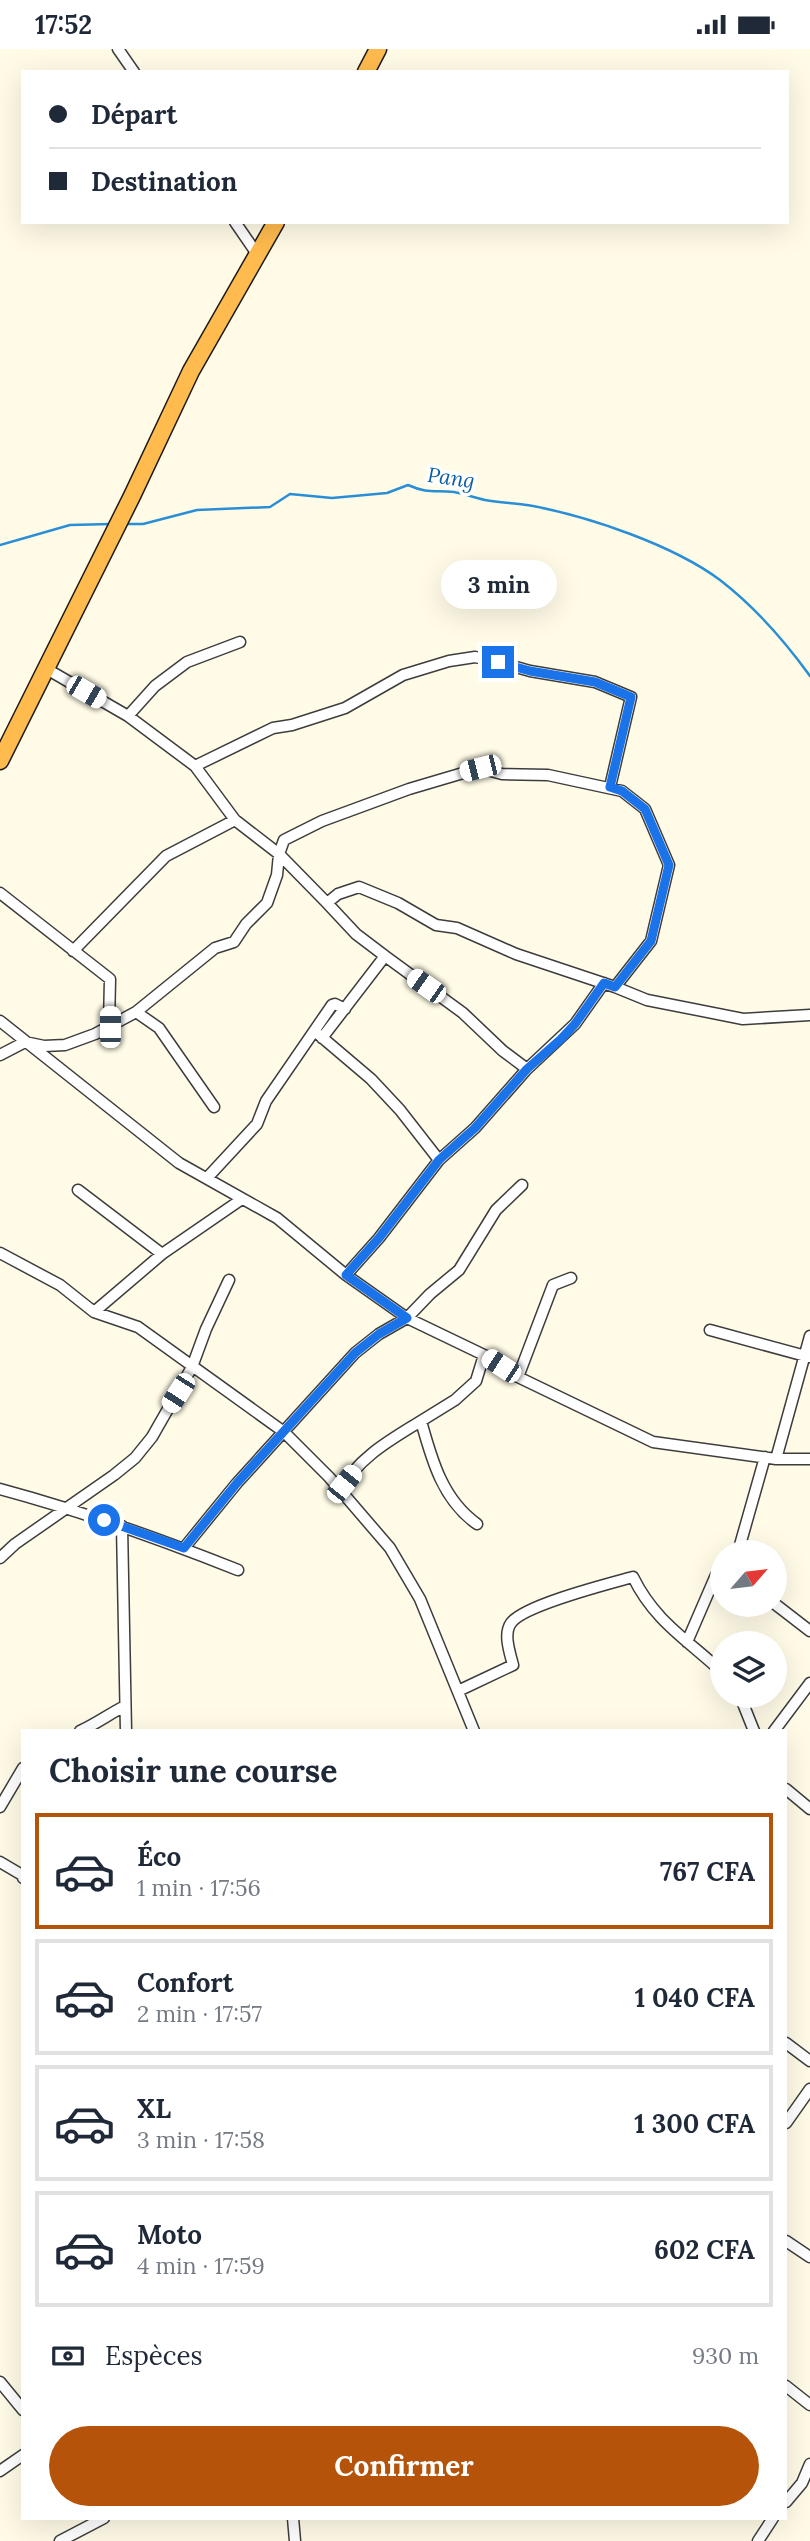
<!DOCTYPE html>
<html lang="fr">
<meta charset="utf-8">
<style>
body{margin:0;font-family:Lora,serif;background:#f2f2f3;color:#1f2937;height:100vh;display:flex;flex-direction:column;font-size:26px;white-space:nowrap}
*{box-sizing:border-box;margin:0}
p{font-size:23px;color:#747a83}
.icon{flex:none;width:38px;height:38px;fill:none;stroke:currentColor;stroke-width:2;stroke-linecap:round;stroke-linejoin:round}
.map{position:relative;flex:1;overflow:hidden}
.drawer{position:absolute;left:21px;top:1680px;width:766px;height:791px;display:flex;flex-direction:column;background:#fff;border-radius:0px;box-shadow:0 7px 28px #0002}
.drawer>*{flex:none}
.top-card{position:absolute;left:21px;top:21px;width:768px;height:154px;border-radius:0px;box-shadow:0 7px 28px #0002;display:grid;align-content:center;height:154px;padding:0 28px;background:#fff}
.needle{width:46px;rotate:62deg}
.buttons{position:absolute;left:710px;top:1491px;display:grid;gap:14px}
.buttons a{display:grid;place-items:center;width:77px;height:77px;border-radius:50%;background:#fff;box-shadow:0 7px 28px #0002;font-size:35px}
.end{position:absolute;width:32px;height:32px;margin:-16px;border:9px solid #1a73e8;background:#fff;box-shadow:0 0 0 4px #fff}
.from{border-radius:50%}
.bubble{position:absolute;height:49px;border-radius:24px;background:#fff;box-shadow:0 7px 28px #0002;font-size:23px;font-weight:700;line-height:49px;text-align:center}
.car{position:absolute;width:21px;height:42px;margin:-21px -10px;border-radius:9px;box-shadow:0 0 5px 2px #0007;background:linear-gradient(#fff 24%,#345 0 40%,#fff 0 76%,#345 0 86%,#fff 0)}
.top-card b{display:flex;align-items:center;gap:24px;height:66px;font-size:26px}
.top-card b+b{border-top:2px solid #e0e1e3}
.top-card i{width:18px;height:18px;background:#1f2937}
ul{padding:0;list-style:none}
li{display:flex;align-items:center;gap:21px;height:116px;margin:0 14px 10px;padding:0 14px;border:4px solid #e0e1e3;border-radius:0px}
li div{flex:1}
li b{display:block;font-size:26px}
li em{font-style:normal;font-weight:700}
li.current{border-color:#b45309}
li>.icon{width:63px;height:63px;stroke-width:1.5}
h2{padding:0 28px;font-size:32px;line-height:84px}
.pay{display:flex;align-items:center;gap:18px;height:77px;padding:0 28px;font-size:26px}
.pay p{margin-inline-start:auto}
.action{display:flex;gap:14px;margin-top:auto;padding:14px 28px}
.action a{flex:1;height:80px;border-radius:42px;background:#b45309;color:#fff;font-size:28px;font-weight:700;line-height:80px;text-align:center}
.status{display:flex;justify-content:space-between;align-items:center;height:49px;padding:0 35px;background:#fff;direction:ltr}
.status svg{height:19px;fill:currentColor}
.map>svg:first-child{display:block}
</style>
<div class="status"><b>17:52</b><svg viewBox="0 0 49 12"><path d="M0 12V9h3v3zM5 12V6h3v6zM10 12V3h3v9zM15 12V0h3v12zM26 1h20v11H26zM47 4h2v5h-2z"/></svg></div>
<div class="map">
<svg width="810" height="2492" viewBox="0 0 810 2492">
<rect width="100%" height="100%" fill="#fffbe7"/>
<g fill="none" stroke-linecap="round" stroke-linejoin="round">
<path stroke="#2a8ed6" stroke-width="2.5" d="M125,475H143L197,461L270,458L290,445L332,449L387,444L408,436C428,445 435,441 454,443C465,445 475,449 485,451C501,454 517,454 533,457C590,468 673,496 720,531C755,558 784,591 810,627
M0,496L70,476L111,475"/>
<g stroke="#3d3d3d" stroke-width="13">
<path id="minor" d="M118,0L134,23
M235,173L257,205
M45,619L128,667L195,717L235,771L279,805L327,854L338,845L359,838L398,854L436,876L457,879L516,905L615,938L647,951L743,970L810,966
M128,667L155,637L187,613L240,593
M195,717L273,679L292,676L345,659L403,626L449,612L475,608L498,613L530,622L595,633L631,648L610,738
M0,844L110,930L109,977
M327,854L356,885L385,907
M73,902L166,807L235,771
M136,963L159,979L214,1058
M0,972L179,1114L277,1169L346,1226L407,1269L484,1306L518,1328L653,1393L776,1410H810
M318,985L371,1030L400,1061L439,1111
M322,989L385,907L463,964L503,1002L527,1020L575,975L604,934
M0,1006L25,993L44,997L65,996L95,985L136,963L215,899L234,893L246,875L267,854L277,826L279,805L284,791L322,772L409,740L480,719L502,725L548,726L622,742L645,760L669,816L651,892L615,938
M207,1129L257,1075L266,1052L332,956L335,955L345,960
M78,1141L162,1205
M0,1204L60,1236L94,1263L138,1278L284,1383L329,1428L390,1499L420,1550L474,1682
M346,1226L379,1189L439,1111L475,1079L527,1020
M94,1263L162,1205L242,1150
M710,1281L809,1308
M518,1328L553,1236L571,1229
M776,1410L810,1287
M0,1440C82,1462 160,1490 238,1521
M341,1441C357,1409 392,1390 421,1372
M477,1475C443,1451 432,1412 421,1372L455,1351L476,1332L484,1306
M122,1477L126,1682
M184,1499L237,1434L355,1304L379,1285L407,1269L430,1245L459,1221L496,1161L522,1136
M738,1503L765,1408
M0,1509L15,1495L114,1426L135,1409L152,1388L192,1318L206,1280L229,1231
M775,1555L810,1582
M687,1593L716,1526L723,1518
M458,1642L513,1616C510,1604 503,1585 511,1574C524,1556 608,1535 633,1528C655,1573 688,1591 723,1624
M740,1647L754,1682
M80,1682C96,1675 109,1665 125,1657
M774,1682L810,1634
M786,1740L810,1760
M0,1758L23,1719
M0,1813L22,1826L23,1829
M786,1994L810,2012
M786,2074L810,2040
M786,2192L810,2208
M0,2333L23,2361
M786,2337L810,2356
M0,2422L23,2406
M786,2453L802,2434L810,2415
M293,2469L295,2492
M60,2492L104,2469
M758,2492L773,2469"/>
</g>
<g stroke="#1b1b1b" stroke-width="19">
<path id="trunk" d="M366,23L378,0
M0,712L132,447L191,322L276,173"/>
</g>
<use href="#minor" stroke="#fff" stroke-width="10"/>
<use href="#trunk" stroke="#ffbb4e" stroke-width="16"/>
</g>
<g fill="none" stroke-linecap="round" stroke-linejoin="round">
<path stroke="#1a73e8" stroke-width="9" d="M104,1471L184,1499L237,1434L355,1304L379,1285L407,1269L346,1226L379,1189L439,1111L475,1079L527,1020L561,990L575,975L604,934L615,938L651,892L669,816L645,760L622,742L610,738L631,648L595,633L530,622L498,613"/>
</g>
<g text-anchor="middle" stroke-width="7" stroke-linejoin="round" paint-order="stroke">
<g font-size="21" font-style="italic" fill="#0d5ea2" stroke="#fff">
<text transform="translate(451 429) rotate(8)" y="7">Pang</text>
</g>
</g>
</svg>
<div class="buttons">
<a><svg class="needle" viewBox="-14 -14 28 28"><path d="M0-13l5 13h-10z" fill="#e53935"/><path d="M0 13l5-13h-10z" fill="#747a83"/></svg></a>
<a><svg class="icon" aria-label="layers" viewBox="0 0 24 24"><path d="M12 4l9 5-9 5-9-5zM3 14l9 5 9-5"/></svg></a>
</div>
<i class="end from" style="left:104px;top:1471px"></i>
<i class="end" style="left:498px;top:613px"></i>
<div class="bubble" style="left:441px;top:511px;width:116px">3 min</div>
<i class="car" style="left:86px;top:643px;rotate:120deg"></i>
<i class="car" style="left:480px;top:719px;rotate:256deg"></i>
<i class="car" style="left:426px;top:937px;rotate:305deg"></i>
<i class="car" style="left:110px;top:978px;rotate:0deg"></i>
<i class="car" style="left:501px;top:1317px;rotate:303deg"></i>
<i class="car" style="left:178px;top:1344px;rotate:213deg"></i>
<i class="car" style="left:344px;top:1435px;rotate:39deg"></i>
<div class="top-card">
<b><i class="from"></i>Départ</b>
<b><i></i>Destination</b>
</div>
<section class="drawer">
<h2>Choisir une course</h2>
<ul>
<li class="current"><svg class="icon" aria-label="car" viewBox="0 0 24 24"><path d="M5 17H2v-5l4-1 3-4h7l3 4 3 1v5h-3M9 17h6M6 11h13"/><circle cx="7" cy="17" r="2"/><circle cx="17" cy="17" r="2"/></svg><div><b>Éco</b><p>1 min · 17:56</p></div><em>767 CFA</em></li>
<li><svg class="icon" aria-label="car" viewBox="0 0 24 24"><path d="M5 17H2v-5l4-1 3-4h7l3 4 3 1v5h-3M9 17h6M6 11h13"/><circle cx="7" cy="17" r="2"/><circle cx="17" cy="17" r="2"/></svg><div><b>Confort</b><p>2 min · 17:57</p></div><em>1 040 CFA</em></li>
<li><svg class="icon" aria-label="car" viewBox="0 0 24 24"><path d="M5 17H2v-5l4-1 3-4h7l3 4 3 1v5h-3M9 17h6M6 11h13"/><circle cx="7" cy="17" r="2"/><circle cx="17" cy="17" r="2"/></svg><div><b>XL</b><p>3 min · 17:58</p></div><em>1 300 CFA</em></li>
<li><svg class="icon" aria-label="car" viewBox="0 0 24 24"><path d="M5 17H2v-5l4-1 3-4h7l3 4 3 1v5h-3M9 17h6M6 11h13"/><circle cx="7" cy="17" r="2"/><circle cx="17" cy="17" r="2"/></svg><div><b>Moto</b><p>4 min · 17:59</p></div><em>602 CFA</em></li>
</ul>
<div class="pay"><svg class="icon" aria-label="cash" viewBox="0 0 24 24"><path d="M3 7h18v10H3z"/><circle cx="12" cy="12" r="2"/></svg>Espèces<p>930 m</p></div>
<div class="action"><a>Confirmer</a></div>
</section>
</div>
